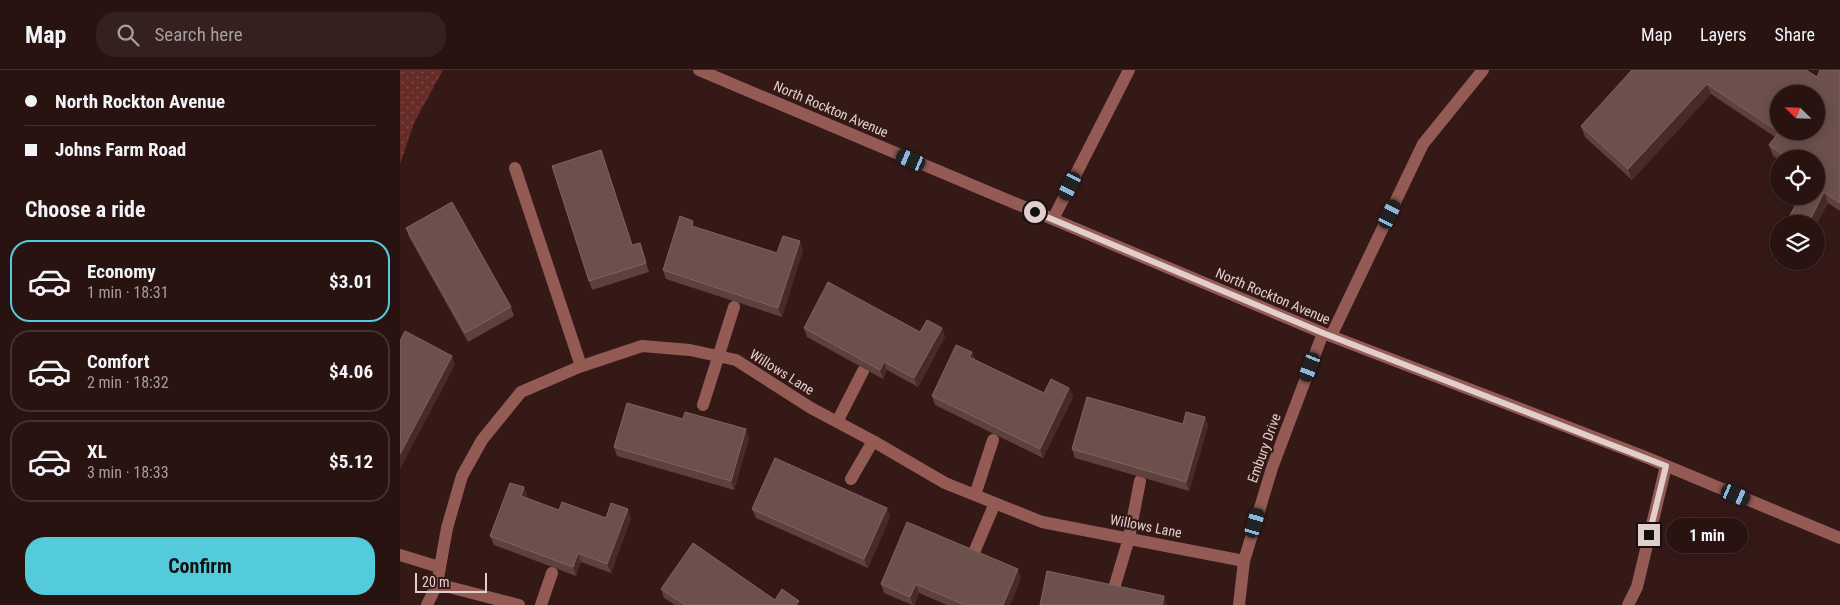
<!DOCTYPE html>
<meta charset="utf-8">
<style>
body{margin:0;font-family:"Roboto Condensed",sans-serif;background:#34201f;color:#f1f3f6;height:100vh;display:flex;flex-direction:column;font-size:19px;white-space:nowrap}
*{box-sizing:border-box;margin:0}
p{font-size:16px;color:#a59e9f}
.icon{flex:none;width:28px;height:28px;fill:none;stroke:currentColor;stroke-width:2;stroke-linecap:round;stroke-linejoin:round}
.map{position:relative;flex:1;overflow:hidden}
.drawer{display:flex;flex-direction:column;background:#281311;width:400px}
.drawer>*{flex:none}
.banner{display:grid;align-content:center;height:110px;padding:0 25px;background:#281311}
.needle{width:32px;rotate:293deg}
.buttons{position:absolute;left:1370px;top:15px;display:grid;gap:10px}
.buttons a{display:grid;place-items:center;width:55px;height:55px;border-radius:50%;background:#281311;box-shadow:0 2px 12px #0003,0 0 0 1px #443231;font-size:25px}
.scale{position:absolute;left:15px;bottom:12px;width:72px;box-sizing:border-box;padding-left:5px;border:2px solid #e2cfcc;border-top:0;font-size:14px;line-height:18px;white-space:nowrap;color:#e2cfcc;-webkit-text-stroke:4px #351917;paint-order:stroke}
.end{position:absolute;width:22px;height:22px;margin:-11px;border:6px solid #e2cfcc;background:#111;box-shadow:0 0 0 2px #111}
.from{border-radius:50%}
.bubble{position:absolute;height:35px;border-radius:18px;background:#281311;box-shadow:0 2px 12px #0003,0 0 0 1px #443231;font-size:16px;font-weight:700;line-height:35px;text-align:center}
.car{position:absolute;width:15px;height:30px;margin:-15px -8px;border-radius:6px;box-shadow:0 0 4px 1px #0007;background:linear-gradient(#222 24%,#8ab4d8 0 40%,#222 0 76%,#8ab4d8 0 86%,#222 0)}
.banner b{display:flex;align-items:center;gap:18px;height:48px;font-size:19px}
.banner b+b{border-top:1px solid #443231}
.banner i{width:12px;height:12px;background:#f1f3f6}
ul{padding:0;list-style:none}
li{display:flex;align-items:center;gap:15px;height:82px;margin:0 10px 8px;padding:0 15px;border:2px solid #443231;border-radius:20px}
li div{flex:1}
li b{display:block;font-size:19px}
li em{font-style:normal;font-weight:700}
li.active{border-color:#53cbda}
li>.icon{width:45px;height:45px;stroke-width:1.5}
h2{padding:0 25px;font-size:22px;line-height:60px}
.cta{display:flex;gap:10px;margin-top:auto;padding:10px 25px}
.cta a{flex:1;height:58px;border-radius:20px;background:#53cbda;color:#111;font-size:20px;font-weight:700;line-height:58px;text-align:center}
header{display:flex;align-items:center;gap:30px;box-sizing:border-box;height:70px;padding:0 25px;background:#281311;border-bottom:1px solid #443231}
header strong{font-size:24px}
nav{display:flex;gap:28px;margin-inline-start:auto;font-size:18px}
.search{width:350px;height:45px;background:#34201f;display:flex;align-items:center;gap:12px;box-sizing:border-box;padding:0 18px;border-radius:20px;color:#a59e9f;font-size:19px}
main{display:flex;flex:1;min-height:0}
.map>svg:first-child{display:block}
</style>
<header>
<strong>Map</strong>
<div class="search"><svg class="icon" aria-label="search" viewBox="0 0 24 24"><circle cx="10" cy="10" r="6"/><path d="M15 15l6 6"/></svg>Search here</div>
<nav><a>Map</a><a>Layers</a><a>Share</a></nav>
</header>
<main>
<section class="drawer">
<div class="banner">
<b><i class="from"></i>North Rockton Avenue</b>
<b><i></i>Johns Farm Road</b>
</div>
<h2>Choose a ride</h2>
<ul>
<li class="active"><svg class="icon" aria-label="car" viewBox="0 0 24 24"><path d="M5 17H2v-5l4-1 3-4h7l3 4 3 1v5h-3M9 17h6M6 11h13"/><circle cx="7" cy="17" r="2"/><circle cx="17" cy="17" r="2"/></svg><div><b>Economy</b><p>1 min · 18:31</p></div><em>$3.01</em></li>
<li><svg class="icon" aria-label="car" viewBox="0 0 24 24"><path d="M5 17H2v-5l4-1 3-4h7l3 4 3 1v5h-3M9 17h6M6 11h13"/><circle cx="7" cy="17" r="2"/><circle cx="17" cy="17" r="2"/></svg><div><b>Comfort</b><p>2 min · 18:32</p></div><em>$4.06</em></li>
<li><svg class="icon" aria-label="car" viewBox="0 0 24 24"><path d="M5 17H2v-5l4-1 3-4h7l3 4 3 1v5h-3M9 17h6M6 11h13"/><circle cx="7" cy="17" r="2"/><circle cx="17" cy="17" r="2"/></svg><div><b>XL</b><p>3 min · 18:33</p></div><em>$5.12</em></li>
</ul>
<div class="cta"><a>Confirm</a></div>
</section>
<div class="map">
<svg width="1440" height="535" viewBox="0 0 1440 535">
<defs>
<pattern id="grass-dots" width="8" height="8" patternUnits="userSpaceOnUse" patternTransform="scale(1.25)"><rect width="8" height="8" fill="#662c27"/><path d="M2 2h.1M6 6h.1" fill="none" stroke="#7c4a45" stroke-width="1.8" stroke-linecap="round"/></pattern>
</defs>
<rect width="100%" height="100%" fill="#351917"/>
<path fill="url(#grass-dots)" d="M0,0H43L14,53L0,94Z"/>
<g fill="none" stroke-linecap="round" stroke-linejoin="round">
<path stroke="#945a54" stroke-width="12" d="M299,0L923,263L1243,386L1440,468
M115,98L181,296
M653,149L729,0
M931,266L1023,74L1083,0
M303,335L334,237
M437,352L463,301
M451,409L473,371
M575,425L593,370
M575,480L595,433
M0,485L39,497
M37,514L119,535
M715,515L729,468L740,411
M27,535L37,514L47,458L62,406L82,370L121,322L179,297L242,276L290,280L336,290L411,338L473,371L545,413L642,452L844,491
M141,535L152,503
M839,535L844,491L872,398L923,263
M1228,535L1237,517L1266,396"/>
</g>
<path fill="#5e413d" d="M1232,0L1417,7L1440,0V141L1428,133L1416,154H1387L1386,152L1404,134L1416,126V89H1379V90L1373,86L1369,75L1375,67L1311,24L1232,110L1185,67L1181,56Z
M296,157L377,183L403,180L382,247L266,209L263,200Z
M6,158L111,237L114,246L68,272L9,167Z
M240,173L249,202L192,220L189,211L232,175Z
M404,258L520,262L542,258L545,267L518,317L487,300L483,309L407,267Z
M572,282L575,290L644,323L669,318L673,327L643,388L535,335L532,326Z
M805,347L808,356L789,421L675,388L672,379L783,354Z
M349,368L334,420L217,386L214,377Z
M124,417L127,426L126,428L159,440L206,448H231L211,503L181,492L176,506L94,475L90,466Z
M487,438L490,447L468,498L356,448L352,439Z
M621,508L610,535H547L519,523L514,535H512L484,523L481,514Z
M261,519L375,530L400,535H275L264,528Z"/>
<path fill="#482a27" d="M1307,14L1311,24L1232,110L1228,99Z
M1424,122L1428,133L1416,156V154H1408Z
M400,171L403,180L382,247L378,238Z
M542,258L545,267L518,317L514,308Z
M572,282L575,291L569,287Z
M52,286L55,295L0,399V384Z
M484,292L487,300L483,309L480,300Z
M669,318L673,327L643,388L640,379Z
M805,347L808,356L789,421L786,412Z
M346,359L349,368L334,420L331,411Z
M124,417L127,426L124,435L121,426Z
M487,438L490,447L468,498L464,489Z
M228,439L231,448L211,503L207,494Z
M178,483L181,492L176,506L173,497Z
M618,499L621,508L610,535H603Z
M516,514L519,523L513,535L510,527Z
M764,526L767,535H762Z"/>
<path fill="#6c504c" stroke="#7f6460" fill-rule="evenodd" d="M1232,0H1406L1417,7L1420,0H1440V133L1424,122L1408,154H1388L1386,152L1398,131L1404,134L1407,126H1416V89H1388L1369,75L1379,62L1307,14L1228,99L1181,56ZM1379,24H1416V61H1379Z
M201,80L232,175L240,173L246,193L189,211L152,96Z
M52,132L111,237L65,263L6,158Z
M280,146L293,151L292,156L377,183L383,166L400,171L378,238L263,200Z
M428,212L520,262L527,250L542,258L514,308L484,292L480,300L404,258Z
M5,261L52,286L0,384V271Z
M556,275L572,282L569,287L644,323L651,309L669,318L640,379L532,326Z
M687,327L783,354L786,342L805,347L786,412L672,379Z
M227,333L283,349L285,342L346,359L331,411L214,377Z
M375,388L487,438L464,489L352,439Z
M110,413L124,417L121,426L159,440L162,432L206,448L211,433L228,439L207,494L178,483L173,497L90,466Z
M507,452L618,499L603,535H565L516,514L510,527L481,514Z
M293,473L375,530L382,519L399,531L396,535H285L261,519Z
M647,501L764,526L762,535H640Z"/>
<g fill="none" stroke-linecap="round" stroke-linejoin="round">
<path stroke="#e2cfcc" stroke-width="6" d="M635,142L923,263L1266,396L1249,465"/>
</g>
<g text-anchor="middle" stroke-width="4.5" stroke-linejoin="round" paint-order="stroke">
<g font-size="14" fill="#e2cfcc" stroke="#351917">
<text transform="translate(431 39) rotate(23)" y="5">North Rockton Avenue</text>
<text transform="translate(873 226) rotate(23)" y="5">North Rockton Avenue</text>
<text transform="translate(382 302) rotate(32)" y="5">Willows Lane</text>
<text transform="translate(864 378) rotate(-70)" y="5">Embury Drive</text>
<text transform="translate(746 456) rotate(11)" y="5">Willows Lane</text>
</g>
</g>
</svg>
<div class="buttons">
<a><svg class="needle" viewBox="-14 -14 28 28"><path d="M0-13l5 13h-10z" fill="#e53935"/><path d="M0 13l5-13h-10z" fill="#a59e9f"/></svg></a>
<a><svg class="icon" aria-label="locate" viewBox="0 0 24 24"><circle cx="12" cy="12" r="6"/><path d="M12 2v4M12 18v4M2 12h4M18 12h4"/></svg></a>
<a><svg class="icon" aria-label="layers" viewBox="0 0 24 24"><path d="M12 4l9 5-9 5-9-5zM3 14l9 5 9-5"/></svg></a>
</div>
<div class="scale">20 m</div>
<i class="end from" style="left:635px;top:142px"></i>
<i class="end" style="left:1249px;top:465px"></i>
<div class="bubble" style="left:1266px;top:448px;width:82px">1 min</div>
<i class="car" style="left:511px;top:90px;rotate:293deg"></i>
<i class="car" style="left:670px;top:116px;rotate:207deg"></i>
<i class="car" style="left:990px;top:144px;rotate:26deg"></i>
<i class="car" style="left:910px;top:297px;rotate:201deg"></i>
<i class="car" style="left:1336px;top:425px;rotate:113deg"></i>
<i class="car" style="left:855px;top:453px;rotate:17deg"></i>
</div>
</main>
